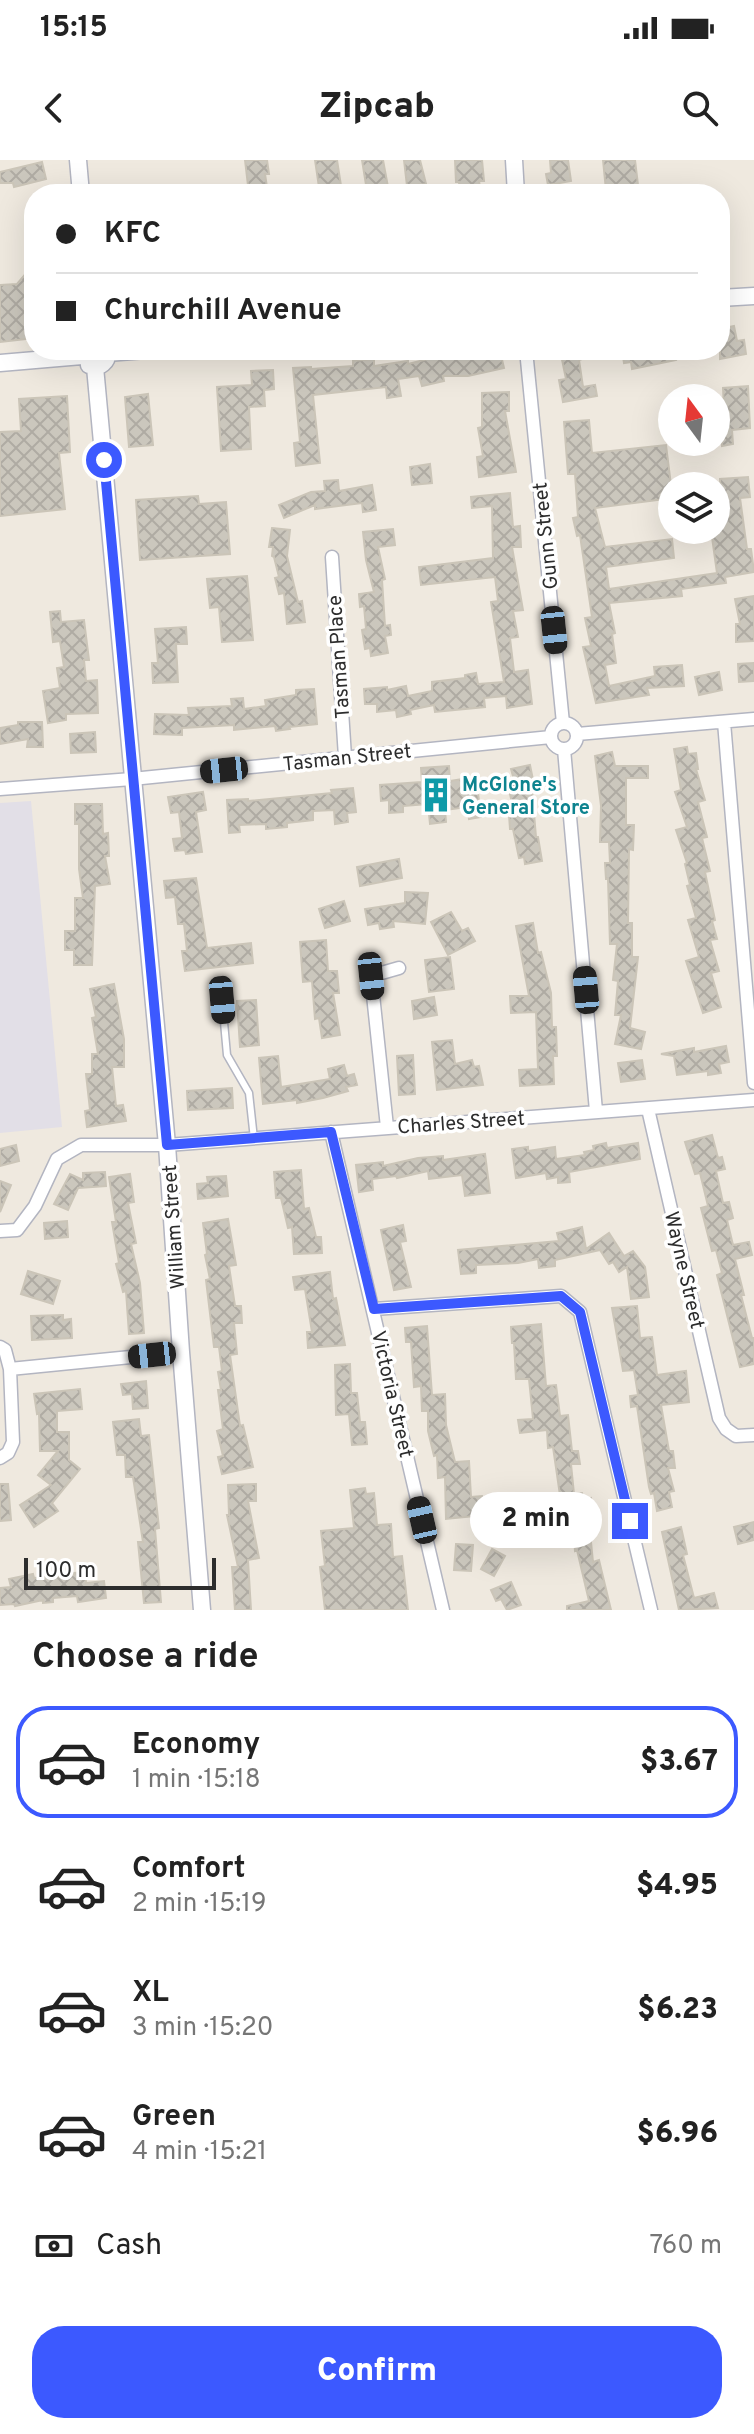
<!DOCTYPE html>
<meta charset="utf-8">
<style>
body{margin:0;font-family:Overpass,sans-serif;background:#f2f2f2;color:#222;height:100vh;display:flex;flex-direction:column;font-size:30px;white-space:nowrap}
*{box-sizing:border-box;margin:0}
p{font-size:26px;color:#767676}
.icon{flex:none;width:44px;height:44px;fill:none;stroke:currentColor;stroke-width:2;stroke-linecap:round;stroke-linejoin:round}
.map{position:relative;height:1450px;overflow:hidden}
.details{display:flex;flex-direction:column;background:#fff;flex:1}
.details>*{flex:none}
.guide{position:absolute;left:24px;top:24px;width:706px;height:176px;border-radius:32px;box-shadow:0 8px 32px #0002;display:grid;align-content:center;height:176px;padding:0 32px;background:#fff}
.needle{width:52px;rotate:345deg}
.buttons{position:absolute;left:658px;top:224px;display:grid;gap:16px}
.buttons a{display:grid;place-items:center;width:72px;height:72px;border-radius:50%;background:#fff;box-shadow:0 8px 32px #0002;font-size:40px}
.scale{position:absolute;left:24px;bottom:20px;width:192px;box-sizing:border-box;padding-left:8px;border:4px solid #2d2d2d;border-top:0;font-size:22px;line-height:28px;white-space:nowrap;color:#2d2d2d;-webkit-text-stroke:6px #fff;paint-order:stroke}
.end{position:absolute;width:36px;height:36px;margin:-18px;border:10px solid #3c59ff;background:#fff;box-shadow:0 0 0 4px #fff}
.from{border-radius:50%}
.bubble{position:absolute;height:56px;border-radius:28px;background:#fff;box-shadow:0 8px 32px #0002;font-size:26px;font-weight:800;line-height:56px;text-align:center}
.car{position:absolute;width:24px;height:48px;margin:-24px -12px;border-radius:10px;box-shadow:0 0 6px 2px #0007;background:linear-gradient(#222 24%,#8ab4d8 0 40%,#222 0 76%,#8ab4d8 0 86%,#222 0)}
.guide b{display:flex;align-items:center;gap:28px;height:76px;font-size:30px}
.guide b+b{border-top:2px solid #e0e0e0}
.guide i{width:20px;height:20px;background:#222}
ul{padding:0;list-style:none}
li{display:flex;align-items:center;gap:24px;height:112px;margin:0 16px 12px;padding:0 16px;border:4px solid transparent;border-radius:32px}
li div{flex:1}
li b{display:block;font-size:30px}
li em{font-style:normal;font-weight:800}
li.current{border-color:#3c59ff}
li>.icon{width:72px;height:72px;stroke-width:1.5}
h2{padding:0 32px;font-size:36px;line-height:96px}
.pay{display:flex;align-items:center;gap:20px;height:88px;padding:0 32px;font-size:30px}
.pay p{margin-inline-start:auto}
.cta{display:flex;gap:16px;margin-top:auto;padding:16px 32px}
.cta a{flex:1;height:92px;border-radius:32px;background:#3c59ff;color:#fff;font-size:32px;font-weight:800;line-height:92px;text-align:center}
.status{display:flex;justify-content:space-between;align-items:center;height:56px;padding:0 40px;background:#fff;direction:ltr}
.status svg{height:22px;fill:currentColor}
header{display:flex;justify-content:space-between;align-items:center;height:104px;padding:0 32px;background:#fff;font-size:36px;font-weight:800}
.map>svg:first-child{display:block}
</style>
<div class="status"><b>15:15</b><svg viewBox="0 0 49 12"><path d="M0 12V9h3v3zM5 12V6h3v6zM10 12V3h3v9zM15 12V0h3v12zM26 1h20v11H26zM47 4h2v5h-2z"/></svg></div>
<header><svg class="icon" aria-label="back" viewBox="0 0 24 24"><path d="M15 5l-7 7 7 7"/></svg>Zipcab<svg class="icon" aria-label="search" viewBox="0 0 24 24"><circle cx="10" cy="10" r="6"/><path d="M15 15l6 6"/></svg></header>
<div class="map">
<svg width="754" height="1450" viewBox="0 0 754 1450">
<defs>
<pattern id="building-cross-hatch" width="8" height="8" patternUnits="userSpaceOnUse" patternTransform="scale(2)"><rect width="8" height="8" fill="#cbc7bd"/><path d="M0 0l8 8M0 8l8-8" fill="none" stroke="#afaba3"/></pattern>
</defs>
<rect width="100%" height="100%" fill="#efe9df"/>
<path fill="#e2dfe7" d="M31,641L62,967L0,973V643Z"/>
<path fill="url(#building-cross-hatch)" stroke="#cbc5b8" stroke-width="2" d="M245,0H267L269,14H265L268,34H249Z
M315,0H337L342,32L320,34Z
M362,0H383L388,27L367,31Z
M404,0H420L426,24L407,26Z
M455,0H482L484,21H479L481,34H460L459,22H456Z
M550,0H568L571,21L548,25L546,14L551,13Z
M603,0H635L638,25L606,30Z
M42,2L46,19L14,27L13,23H0V12Z
M34,104V178L0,182V125L17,124Z
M734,166L737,181L744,180L746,194L720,199V169Z
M560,190H580L582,199L579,200L583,227L595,225L597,236L563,242L559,220L566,219Z
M622,190H674L676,200L632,209L631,202L624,203Z
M500,191L504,208L468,216H443L444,221L422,226L419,216L398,219L401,236L387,238L386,227L313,235L320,303L296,306L294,283L300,282L293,208L311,207V209L353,206V201L374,199V206L408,201V204L448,194H469V197Z
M273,210L274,229L264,230L265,246L249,247L251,289L221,291L217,227L252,225L251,211Z
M748,226L750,268L732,270L733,284L722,286L721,273L716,274V249L724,248L723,228Z
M509,232V251H505L516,312L479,317L477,297L483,296L478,268L482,267V233Z
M148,234L153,285L129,287L125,237Z
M67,236L70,292L59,293L65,349L0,356V272L21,271L19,239Z
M589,260L592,293L666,285L672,333V338L595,348L605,387L672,379L674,398L606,407L609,429L717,413L711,370H716V365L722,364L720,319L748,317L750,337L740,338L747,389H751L754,412L725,417L726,423L681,429L682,436L609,443L615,473L612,474L616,503L605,505L609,526L655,516L654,507L682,505L684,526L647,528L649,535L596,543L583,487L591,486L585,458L592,457L580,375L577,376L573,358L578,357L575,314H568L564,262Z
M430,304L432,323L412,325L410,307Z
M338,320L339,331L372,325L376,350L363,352L362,343L315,349V345L284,358L279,345L311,332L325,331L324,321Z
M510,333L513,367L520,366L521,387H512L523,450L513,451L518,477L510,478L514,512L528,510L532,544L507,548L506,536L484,538L485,547L435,552L434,545L410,550L411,554L397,557L396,550L377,552V544H365L364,529L387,527V530L406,526L408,536L432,531V522L465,518V515L476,513L478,524L504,522L491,442L498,441L495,417L421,425L419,407L493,398L492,346L472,348L471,337Z
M198,336L199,344L226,342L230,394L140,400L136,340Z
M272,368L290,370L287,396L298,442L302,441L305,462L287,464L284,433L279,434L275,418L279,417L274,397L272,396L273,387H269Z
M393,369L395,385L378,387L385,419L382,420L385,466L390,465L391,475L385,476L388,493L371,496L370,488L365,489L362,470L366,469L364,446L360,447L359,434L374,432L366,400L363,372Z
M247,416L253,480L222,482L219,447L210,448L207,419Z
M754,436V481L736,482V464H740L735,439Z
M60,451L61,462L84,460L89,500H84L86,521L97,520L98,553L66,554V560L48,563L43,531L60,528L57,508L64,507L60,481L53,482L50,452Z
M186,467L187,484H176L178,522L153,523L152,503H158L155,469Z
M754,503V521L739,522L738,504Z
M719,512L722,530L699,535L695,517Z
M314,529L317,564L289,567L290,569L276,571L275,566L234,570V565L182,568V575L154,574L155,554L189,555L188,548L232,546L231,539L243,538L244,549L266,546L265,540L296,535V530Z
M18,562H42L43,587H27L28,579L0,584V568L18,565Z
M95,572L96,592L71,593L70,574Z
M687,587L688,594L696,593L698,609H696L705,640L698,642L707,677L702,678L710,711L705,712L715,760L712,761L717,779L710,780L719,811L711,813L721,847L703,853L686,801L699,797L688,760L696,758L687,726L690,725L685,704L687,703L676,670L687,667L675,632L681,630L674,589Z
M612,592L615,606H648V618H626V665H634L633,690L629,689L628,763H632V797H638L630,868L645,872L641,889L615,884L621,855H615L618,821L613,820L617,784H610L608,719H606L605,703H610L609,682H600L601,646L595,596Z
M530,605L535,630H532L536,677H538L542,701L525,704L524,697L519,698L513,669H510L509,655H515L507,622L514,620L511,609Z
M449,606L450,621L476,617L481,657L469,659L467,647L445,650L446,662L430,664L428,644L403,646V652L389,653V640L381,641L380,625L422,622L421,608Z
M353,628L356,652L347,653L348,662L335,664L334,650L313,651V660L287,663V667L266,669V664L239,665L240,672L229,673L227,640L248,639V641L332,633L331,630Z
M203,632L206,650L196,652L202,692L186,694L185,690L175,691L173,679L182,678L179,652L171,653L168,637Z
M75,644H102L103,674L108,673L109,696H105L110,724L95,726L92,805H74V790H65V771H75V738H83L79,709V664H75Z
M399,699L402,718L360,726L357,707Z
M196,718L207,788L251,783L253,803L185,811L182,791H187L184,764H178L175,737L166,738L164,721Z
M405,732L428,733L425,764L393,761L394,767L380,769L379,763L368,765L365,749L405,743Z
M344,741L350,761L325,768L319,749Z
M451,752L462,771L468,768L475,781L448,795L431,762Z
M533,763L538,793L541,792L551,833L552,867H556L557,896H553L554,924L520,926L519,910L538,909L536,852L511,853L510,836H529L516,766Z
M326,780L328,811H337L339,833H333L340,875L322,878L319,858L315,859L312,821L303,822L300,782Z
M450,797L454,829L429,832L425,800Z
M114,824L124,879V907H112L116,946L123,945L126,961L87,967L85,951L90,950L86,914H92V894H98L92,858L96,857L90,829Z
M434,837L437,855L414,859L412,841Z
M256,840L259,885L240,887L237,841Z
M452,880L455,904L472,900L474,907L479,906L483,925L437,930L432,882Z
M726,886L729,902L719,904L721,913L708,915V911L677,915L674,896L661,894L694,888V892Z
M413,895L415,934L399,935L397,896Z
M278,896L281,927L330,919L328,909L344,905L347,916L354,914L357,925L346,927L348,931L323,938L297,943V940L263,944L259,898Z
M642,900L645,919L621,922L618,903Z
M232,928L233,948L188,950L187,931Z
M712,975L718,998L722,997L725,1009L716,1011L723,1043L729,1042L733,1058L727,1060L733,1085L749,1082L752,1095L735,1099L744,1135H741L752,1178H754V1204L740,1207L717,1115L722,1113L716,1090L712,1091L701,1048L708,1046L700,1013L695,1014L685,982Z
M606,983L607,988L638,983L640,999L569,1012L570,1022L558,1023V1017L547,1019L546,1013L516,1018L512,989L528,987V991L555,987L556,999L585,995L584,992L594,990L593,986Z
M16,985L19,1001L0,1006V989Z
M485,994L490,1033L465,1036L462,1015L429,1019L428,1011L397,1018L396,1016L372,1019L373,1030L359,1032L356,1005L383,1002V1006L418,998L443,996V1000Z
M301,1010L304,1049L309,1048L316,1077H321L322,1093L294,1094L292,1067L288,1068L281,1038H276L274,1012Z
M105,1012L106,1026L78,1028L68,1050L54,1044L70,1014L83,1020V1013Z
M130,1014L134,1042L128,1043L136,1083L131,1084L140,1123L144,1173L129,1174L126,1131L123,1132L116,1104L119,1103L112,1062H116L109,1017Z
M226,1016L228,1036L198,1039L197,1024L208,1023L207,1017Z
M0,1021L11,1025L0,1052Z
M228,1059L236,1105L229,1106L235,1146H241L242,1163H234L237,1194L230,1195L240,1266L243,1265L253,1307L222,1314L218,1297L223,1296L217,1271L223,1269L218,1230H221L218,1212L222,1211L219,1187H214L206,1120L210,1119L205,1095L207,1094L203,1063Z
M67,1061L68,1077L45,1079L44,1063Z
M403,1065L406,1081L400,1082L411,1127L394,1130L381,1070Z
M582,1067L586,1089L609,1073L624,1096L633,1091L645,1107L649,1137L631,1139L627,1107L619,1112L613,1102L609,1104L600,1090L555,1100V1106L539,1108L538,1099L518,1103L476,1105V1113L461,1114L458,1090L559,1081L557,1073Z
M28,1111L60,1121L53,1144L21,1134Z
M330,1112L333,1139L336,1138L345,1185L308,1188L307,1172H312L305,1129L295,1130L293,1117Z
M637,1146L640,1178L652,1177L657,1215L686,1211L689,1242L661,1245L669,1291H673L675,1308H668L674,1331L669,1332L672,1347L657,1351L654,1333L651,1334L649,1327L637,1246L631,1247L630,1236L638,1235L634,1210L623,1211L612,1148Z
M63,1155V1160L71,1159L72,1178L32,1180L31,1156Z
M541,1164L546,1226L556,1225L560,1256L568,1255L572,1291H578L580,1304H571L574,1334L582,1333L583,1340L591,1338L596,1372H590L593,1402L599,1400L611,1450H567V1446L589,1441L577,1390L575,1391L572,1355L569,1356L568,1348L562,1349L553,1287L548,1288L547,1270L520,1273L518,1260L533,1259L529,1219H516L514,1183H512L511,1167Z
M427,1166L432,1235L445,1234L446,1265L455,1302L469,1301L471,1337L482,1336L484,1355L446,1359L445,1317L438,1318L437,1295L434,1296L428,1271V1251H422L421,1226L414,1227L411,1182H406L405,1168Z
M350,1204L351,1233H357L360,1262H365L367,1284L352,1285L349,1254L336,1255L335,1205Z
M146,1221L148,1248L133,1249L132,1234L123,1235L121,1224Z
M80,1229L82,1249L57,1251V1272H69V1300L80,1309L52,1343L58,1351L34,1367L20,1345L51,1325L38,1315L58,1291H40L39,1253L37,1254L34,1234Z
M139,1259L141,1276L149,1275L152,1303L159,1368L155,1369L161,1442L144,1443L138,1382H143L133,1317H126L125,1295H117L113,1262Z
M0,1324H8L11,1360L0,1361Z
M256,1324V1341H248L259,1398L248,1400L251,1450H235L232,1407H238L227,1355H229L228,1325Z
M365,1328L366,1334L374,1333L377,1365L391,1364L393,1397L402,1396L408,1450H325L320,1407L325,1406L321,1371L354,1368L350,1330Z
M754,1362V1380L738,1384L734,1367Z
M681,1367L687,1394L683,1395L694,1438L714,1433L718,1448L679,1450L662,1372Z
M456,1384L473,1385L471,1411L454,1410Z
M492,1389L505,1396L494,1416L481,1409Z
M85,1412L86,1423L104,1421L106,1438L78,1442L77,1436L53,1438V1442L43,1443V1440L15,1446L14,1444L0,1445V1428L11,1427L9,1419L33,1414L34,1418L74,1415V1413Z
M511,1422L521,1445L507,1450L501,1439L496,1441L491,1430Z"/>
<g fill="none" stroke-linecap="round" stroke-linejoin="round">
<g stroke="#b3b5c1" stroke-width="9">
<path id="lane" d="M222,840L227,895L249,933L254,979"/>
</g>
<g stroke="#b3b5c1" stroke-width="15">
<path id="street" d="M526,190L563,563
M332,397L345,597
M724,562L754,923
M551 576a13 13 0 1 1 26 0a13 13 0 1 1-26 0Z
M577,574L754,559
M564,589L596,951
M0,629L132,619L551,577
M648,949L719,1258L726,1269L736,1276L754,1275
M387,967L371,816L399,808
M331,972L443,1450
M0,1071L17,1070L35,1046L57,999L81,985H167L754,940
M374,1149L561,1136L580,1152L651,1450
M0,1187L5,1190L10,1209L13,1282L8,1293L0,1298
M10,1209L181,1192"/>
</g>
<g stroke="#b3b5c1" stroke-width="19">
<path id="secondary" d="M78,0L81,34
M514,0L516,34
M720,138L754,136
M107,193L146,190
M0,203L82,196
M89,205C100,209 109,202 107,190
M95,207L167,985L181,1192L202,1450"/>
</g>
<use href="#lane" stroke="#fff" stroke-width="6"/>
<use href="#street" stroke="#fff" stroke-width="12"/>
<use href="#secondary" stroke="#fff" stroke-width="16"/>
</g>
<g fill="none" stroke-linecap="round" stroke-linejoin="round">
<path stroke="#3c59ff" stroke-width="10" d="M104,300L167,985L331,972L374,1149L561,1136L580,1152L630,1361"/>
</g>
<defs>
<g id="building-bare" transform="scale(2.76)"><path d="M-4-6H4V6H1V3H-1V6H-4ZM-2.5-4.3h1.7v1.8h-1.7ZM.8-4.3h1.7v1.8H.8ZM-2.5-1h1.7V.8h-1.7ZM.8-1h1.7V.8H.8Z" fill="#0f9aa8" stroke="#fff" stroke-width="2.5" paint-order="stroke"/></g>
</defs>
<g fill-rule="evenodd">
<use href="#building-bare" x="436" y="635"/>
</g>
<g text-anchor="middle" stroke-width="7" stroke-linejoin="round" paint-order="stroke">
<g font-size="20" fill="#2d2d2d" stroke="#fff">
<text transform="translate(545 376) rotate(-96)" y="7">Gunn Street</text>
<text transform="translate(338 497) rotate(-94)" y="7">Tasman Place</text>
<text transform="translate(347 597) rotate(-6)" y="7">Tasman Street</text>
<text transform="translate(461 962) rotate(-4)" y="7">Charles Street</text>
<text transform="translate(173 1067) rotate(-94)" y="7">William Street</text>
<text transform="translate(685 1110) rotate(77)" y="7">Wayne Street</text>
<text transform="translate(393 1234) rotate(77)" y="7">Victoria Street</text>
</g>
<g font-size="20" font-weight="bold" fill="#0d838f" stroke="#fff" text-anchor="start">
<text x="462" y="631">McGlone's<tspan x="462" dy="23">General Store</tspan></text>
</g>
</g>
</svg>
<div class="buttons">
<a><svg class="needle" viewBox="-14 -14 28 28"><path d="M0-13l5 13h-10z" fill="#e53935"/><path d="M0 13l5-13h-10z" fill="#767676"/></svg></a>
<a><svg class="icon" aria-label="layers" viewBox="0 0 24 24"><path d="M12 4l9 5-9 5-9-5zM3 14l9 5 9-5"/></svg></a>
</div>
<div class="scale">100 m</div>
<i class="end from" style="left:104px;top:300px"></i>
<i class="end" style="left:630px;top:1361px"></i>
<div class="bubble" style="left:470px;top:1332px;width:132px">2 min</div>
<i class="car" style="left:554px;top:470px;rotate:174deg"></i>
<i class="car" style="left:224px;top:610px;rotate:264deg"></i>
<i class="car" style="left:371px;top:816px;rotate:174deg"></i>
<i class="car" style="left:586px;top:830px;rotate:355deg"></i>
<i class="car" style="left:222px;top:840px;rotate:175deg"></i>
<i class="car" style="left:152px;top:1195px;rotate:264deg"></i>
<i class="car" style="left:422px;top:1360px;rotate:347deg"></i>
<div class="guide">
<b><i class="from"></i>KFC</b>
<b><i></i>Churchill Avenue</b>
</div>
</div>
<section class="details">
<h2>Choose a ride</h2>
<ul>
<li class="current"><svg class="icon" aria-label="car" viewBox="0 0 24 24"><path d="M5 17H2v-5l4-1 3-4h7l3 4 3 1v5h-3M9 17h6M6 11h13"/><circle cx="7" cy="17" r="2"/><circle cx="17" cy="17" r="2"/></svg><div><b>Economy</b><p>1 min · 15:18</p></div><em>$3.67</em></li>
<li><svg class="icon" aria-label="car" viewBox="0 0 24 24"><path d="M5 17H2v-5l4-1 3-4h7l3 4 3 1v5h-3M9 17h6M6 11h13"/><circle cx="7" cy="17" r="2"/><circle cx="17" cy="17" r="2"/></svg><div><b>Comfort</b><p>2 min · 15:19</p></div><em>$4.95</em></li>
<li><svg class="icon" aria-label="car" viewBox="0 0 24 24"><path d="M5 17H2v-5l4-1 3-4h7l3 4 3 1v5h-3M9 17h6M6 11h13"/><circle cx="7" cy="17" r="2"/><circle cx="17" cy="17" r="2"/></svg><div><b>XL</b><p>3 min · 15:20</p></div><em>$6.23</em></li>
<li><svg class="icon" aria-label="car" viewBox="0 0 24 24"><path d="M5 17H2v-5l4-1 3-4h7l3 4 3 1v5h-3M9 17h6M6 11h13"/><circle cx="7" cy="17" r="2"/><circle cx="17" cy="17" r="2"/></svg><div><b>Green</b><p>4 min · 15:21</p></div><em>$6.96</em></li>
</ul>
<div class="pay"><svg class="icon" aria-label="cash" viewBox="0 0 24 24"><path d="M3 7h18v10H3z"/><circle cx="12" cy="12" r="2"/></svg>Cash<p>760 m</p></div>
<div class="cta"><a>Confirm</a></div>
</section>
